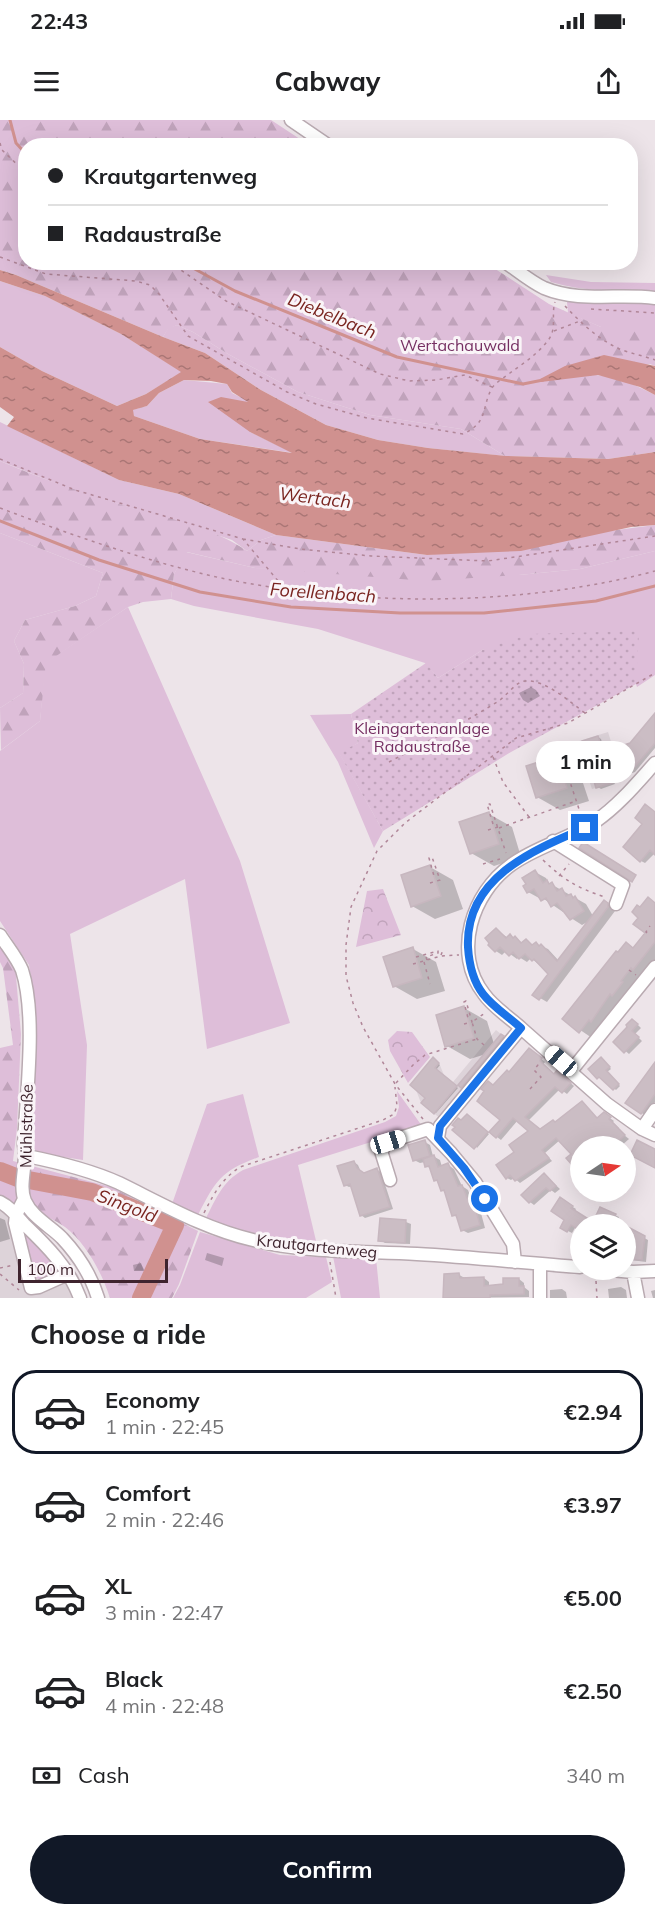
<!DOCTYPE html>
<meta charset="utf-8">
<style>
body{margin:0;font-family:Mulish,sans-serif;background:#f2f2f2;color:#202124;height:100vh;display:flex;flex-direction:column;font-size:22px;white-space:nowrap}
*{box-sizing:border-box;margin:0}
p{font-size:20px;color:#757577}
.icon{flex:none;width:33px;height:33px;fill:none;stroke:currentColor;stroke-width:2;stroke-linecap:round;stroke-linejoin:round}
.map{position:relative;height:1178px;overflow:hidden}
.panel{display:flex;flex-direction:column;background:#fff;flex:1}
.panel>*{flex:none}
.guide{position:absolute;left:18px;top:18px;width:620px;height:132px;border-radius:24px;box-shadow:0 6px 24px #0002;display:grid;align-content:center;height:132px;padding:0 30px;background:#fff}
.needle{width:39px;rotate:77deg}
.controls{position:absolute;left:570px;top:1016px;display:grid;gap:12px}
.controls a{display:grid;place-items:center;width:66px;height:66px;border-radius:50%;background:#fff;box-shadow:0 6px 24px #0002;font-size:30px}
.scale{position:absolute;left:18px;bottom:15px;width:150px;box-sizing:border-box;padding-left:6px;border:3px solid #3f242e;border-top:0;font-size:16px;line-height:21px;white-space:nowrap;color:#3f242e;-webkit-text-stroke:4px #faf5f8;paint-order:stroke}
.end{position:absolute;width:27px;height:27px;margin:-14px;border:8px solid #1a73e8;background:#fff;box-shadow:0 0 0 3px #fff}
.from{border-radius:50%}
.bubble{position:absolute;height:42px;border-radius:21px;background:#fff;box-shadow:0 6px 24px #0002;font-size:20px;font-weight:700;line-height:42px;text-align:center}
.car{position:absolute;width:18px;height:36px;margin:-18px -9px;border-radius:8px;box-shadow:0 0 4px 2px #0007;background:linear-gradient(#fff 24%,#345 0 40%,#fff 0 76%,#345 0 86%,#fff 0)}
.guide b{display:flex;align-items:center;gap:21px;height:57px;font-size:22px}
.guide b+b{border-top:2px solid #e0e0e0}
.guide i{width:15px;height:15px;background:#202124}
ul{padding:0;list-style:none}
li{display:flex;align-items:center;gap:18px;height:84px;margin:0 12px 9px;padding:0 18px;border:3px solid transparent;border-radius:24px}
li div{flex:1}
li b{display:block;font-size:22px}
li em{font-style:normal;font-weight:700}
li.selected{border-color:#111827}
li>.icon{width:54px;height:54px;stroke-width:1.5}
h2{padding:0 30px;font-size:27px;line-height:72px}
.pay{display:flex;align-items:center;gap:15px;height:66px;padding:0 30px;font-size:22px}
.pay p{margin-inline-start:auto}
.button{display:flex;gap:12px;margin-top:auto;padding:12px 30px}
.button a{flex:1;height:69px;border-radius:36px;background:#111827;color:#fff;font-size:24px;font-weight:700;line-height:69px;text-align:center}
.status{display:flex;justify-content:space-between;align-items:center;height:42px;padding:0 30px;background:#fff;direction:ltr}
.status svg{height:16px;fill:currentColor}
header{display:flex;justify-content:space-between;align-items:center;height:78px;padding:0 30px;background:#fff;font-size:27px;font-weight:700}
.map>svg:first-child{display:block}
</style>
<div class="status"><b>22:43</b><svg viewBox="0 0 49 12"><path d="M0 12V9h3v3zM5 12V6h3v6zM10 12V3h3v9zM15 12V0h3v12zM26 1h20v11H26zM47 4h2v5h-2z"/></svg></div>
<header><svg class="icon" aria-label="menu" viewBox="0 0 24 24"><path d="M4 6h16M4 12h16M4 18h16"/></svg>Cabway<svg class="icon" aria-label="share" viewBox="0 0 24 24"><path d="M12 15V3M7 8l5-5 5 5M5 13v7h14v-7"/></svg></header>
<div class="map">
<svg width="655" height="1178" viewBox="0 0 655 1178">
<defs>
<pattern id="forest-firs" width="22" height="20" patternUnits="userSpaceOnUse" patternTransform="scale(1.5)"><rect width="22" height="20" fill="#debed9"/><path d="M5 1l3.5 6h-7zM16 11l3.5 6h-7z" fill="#c0a3bb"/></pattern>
<pattern id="park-crowns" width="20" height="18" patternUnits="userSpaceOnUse" patternTransform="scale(1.5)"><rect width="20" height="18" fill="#debed9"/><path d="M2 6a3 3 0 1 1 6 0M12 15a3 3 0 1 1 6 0" fill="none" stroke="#c0a3bb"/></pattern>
<pattern id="garden-dots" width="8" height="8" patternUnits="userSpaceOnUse" patternTransform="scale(1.5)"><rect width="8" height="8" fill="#debed9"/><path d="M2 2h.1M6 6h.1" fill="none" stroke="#c0a3bb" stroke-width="1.8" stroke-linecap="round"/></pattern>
<pattern id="water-ripples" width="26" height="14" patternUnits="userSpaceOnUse" patternTransform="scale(1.5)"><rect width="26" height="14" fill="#d0918f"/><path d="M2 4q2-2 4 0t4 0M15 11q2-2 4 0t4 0" fill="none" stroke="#aa7675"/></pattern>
</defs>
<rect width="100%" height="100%" fill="#ede4e9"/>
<path fill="#ddd3d9" d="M608,612L613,628L621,626L630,652L622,654L612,663L592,669L576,622Z
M496,910L507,919L441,999L421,983L416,970L410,965L433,937L439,943L444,955L453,962Z
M0,1077L58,1130L78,1155L87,1178H0Z"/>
<path fill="#debed9" d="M546,155L591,162L655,163V172C620,171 584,172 551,162Z
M0,161L45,176L121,214L182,252L146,274L117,286L42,251L0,227Z
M568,179L597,183H655V207H601L568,193L567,182Z
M177,205L193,212L228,234L298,272L370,295L461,309L505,336L428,328L378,320L326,305L261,270L205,233L163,217L168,208Z
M184,260L227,264L232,273L250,282V312L294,333L200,319L134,296L132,290L147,286L159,273Z
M0,302L119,360L179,374L276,415L261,420L247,431L232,420L181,403L75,371L0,341Z
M0,413L103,453L96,476L75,486L25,500L14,521L24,544L23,573L0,588Z
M655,431V555L637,567L636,564L484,529L438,558L425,543L318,509L194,486L171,479L174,454L186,432L255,448L519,455L580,449Z
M128,487L240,741L290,903L207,929L185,759L70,814L87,925L83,1040L37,1033L29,1020L36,890L29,845L0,801V631L40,601L45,543Z
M351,594L358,623L340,634L383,711L374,728L338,642L310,595Z
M397,971L422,1006L298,1045L317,1125L251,1115L206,1098C217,1077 222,1062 243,1050L385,1002L396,996L399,987Z
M243,974L259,1037C221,1051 216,1060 198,1095L172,1084L207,984Z
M22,1108L62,1150L41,1160L34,1157Z
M200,1112L280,1135L326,1137L332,1162L306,1178H173L180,1165Z
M333,1136L376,1138L380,1178H341Z"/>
<path fill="url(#forest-firs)" d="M0,0H271L309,25L26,26V142L486,143L549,184L601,207H655V246L650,244L589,255C611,254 637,265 655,275V332L608,339L505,336L461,309L370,295L298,272L228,234L193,212L177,205L168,209L163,217L16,155L0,150Z
M0,341C40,358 80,372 122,385C162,397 213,407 247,431L261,420L276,415L427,435L655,405V431L580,449L519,455L427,461L255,448L187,432L174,454L171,479L143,482L128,487L46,543L40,601L1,630L0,588L23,573L24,544L14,521L25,500L75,486L96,476L103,453L0,413Z
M0,823L15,845L21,914L17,1008L13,1041L111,1067L198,1111L179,1164L172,1178H110C102,1153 86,1123 65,1107C46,1093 20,1089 0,1077V928L13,925L3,848L0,842Z"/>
<path fill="url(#park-crowns)" d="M383,769L401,815L356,827L367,771Z
M397,911L412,912L430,937L408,963L390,931L388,920Z"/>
<path fill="url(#garden-dots)" d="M639,511L636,564L511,632L383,711L339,633L358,623L351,594L426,543L438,558L484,529L530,514Z"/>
<path fill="url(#water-ripples)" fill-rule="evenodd" d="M0,150L16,155L163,217L205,233L261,270L326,305L378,320L428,328L506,336L608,339L655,332V405L631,407L521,431L427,435L276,415L179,374L119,360L7,306L14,297L0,287V227L42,251L117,286L146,274L181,252L121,214L45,176L0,161ZM184,260L211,261L227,264L232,272L248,282L221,277L208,282L250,312L292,333L200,319L134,296L133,290L147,286L159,273Z
M604,235L655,246V275L640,267L598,255L541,262L540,259L565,246Z"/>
<path fill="#0003" d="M531,567L536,570L540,576L528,583L523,580L519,573Z
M655,600V628L635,652L613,660L615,664L601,669L598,667V617L601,619L605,633L631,625Z
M556,638L579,651L589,681L560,690L537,677Z
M655,693V733L645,743L641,741Z
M489,694L512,707L521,737L494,746L471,733Z
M430,747L453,760L463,789L435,799L412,786Z
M535,752L546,758L549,763L586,784L593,796L604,782L615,788V791L547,882L540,878L550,854L531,838L527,842L519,837L517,839L506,831L502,835L496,831L497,810L508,818L510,816L523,823L526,821L532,825L541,826L548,829L559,841L591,800L582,805L571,798L565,791L563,792L541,777L539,778L528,772Z
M648,779L655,783V843L592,918L564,899L635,829L647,813L640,798V789Z
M413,829L436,842L445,871L417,879L394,866Z
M464,888L487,901L494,924L501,915L505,918L495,929L496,931L493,932L464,968L460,965L486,934L470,939L447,926Z
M636,903L641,908L635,914L642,921L629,934L615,922Z
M534,932L545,942L543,945L555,955H561L574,966L567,974L560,969L529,1000L541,1010L555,1003L582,983L598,999L604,994L614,1001L613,1002L619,1008L599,1026H580V1043L577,1046L573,1044V1034L560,1020L545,1033L552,1041L520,1063L514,1058L511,1060L507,1058L516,1033L530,1011L518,1000L501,1020L497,1017L502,1000L494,966Z
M433,939L440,945L436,950L458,968L436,993L427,978Z
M603,940L611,949L607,952L620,966L616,970L602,957H598Z
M655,942V982L646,995L641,993Z
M469,997L489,1014L477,1028L461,1002Z
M619,1011L629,1019L621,1026H611Z
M425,1022L430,1025L433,1036L440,1040L442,1047L448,1045L454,1049L462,1066L468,1070L471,1078L478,1082L485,1108L468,1113L462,1110L459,1098L453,1095L446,1073L442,1070L440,1062L436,1060L432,1049L426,1046L425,1042L420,1043L414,1040Z
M354,1042L358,1045L361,1052L364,1054L377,1050L381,1052L393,1089L365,1098L361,1095L352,1066L349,1067L345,1065Z
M545,1055L560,1069L555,1073L551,1070L534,1085L530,1082Z
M601,1071H607L610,1073L608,1078L599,1073Z
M560,1079L576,1089L574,1092L593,1104H580V1109L576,1106L572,1113L562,1108L566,1100Z
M601,1089L619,1097L616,1103L618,1104H594Z
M0,1098L5,1100L10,1119L0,1122Z
M406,1102L411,1104L410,1124L385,1123L380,1120Z
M626,1108L648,1120L646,1142L631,1140L627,1138Z
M207,1133L224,1138L222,1146L205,1140Z
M141,1143L144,1151H134L133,1145Z
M459,1155L465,1158H484L489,1162V1167L505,1166L519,1159L524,1163V1167L529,1171V1177L445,1178Z
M621,1167L626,1170L627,1178H609L608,1169Z
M562,1169L566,1172L567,1178H550V1170Z
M655,1170V1178H653L651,1171Z"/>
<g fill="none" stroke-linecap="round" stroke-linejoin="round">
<path stroke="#d0918f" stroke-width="3" d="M10,0L16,23L26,34
M182,142L235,171L397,237L523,264L543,260
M0,401L99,440L200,472L291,487L400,493H484L596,481L655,466"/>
<path stroke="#d0918f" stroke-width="18" d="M0,1051L18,1058L92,1072L175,1105L141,1178"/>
</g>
<path fill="#cbbdc4" stroke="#c7b7bf" stroke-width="1.5" d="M655,593V623L631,651L611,658L612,663L596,668L582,621L598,616L603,632L630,623Z
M557,636L567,668L536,678L526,646Z
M645,684L655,692V735L650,730L640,742L623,727L642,704L635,698Z
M489,692L499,724L470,734L459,702Z
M583,722L636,755L632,762L579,728Z
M430,745L441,776L411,787L401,755Z
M535,750L543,763L547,760L549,764L552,762L557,771L562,768L566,776L571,774L573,778L575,776L584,791L570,800L557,783L551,787L546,778L541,781L534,769L527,773L523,766L526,764L522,758Z
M648,777L655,783V822L633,850L631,848L621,861L623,862L612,876L610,874L591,902L589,900L579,913L562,899L616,831L618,832L626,822L633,828L645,813L633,804L638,798L632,792L637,785L640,787Z
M604,780L608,783V787L539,880L532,875L548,854L534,839L532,841L525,834L519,839L513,832L509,836L500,827L495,832L488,825L489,823L485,818L496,808L506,818L510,814L513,818L515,816L521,823L526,819L532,825L536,822L539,826L541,824L557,841Z
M413,827L422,858L393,867L383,837Z
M464,886L474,918L445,927L436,895Z
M632,899L638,904L632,911L639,917L624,933L613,922L627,907L626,905Z
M501,914L504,916L461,968L458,965Z
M529,928L542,938L540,941L554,954L557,950L571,963L562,973L555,967L525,997L540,1009L553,1000L555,1002L582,981L597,998L604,992L611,997L609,999L625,1015L614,1026H611L603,1017L595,1026H580V1037L572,1045L566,1038L571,1034L556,1018L542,1030L549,1038L515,1061L510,1055L506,1059L496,1045L514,1032L509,1025L528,1011L513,998L496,1018L489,1012L500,1000L477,981L484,971L481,969L488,961L493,965L507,950L509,952Z
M433,937L439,943L435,948L457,966L434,994L421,983L425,978L410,965Z
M601,937L610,947L606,950L619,964L613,970L599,957L597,959L588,949Z
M655,942V974L641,994L625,983Z
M467,994L488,1012L474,1029L452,1010L455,1007L452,1005L458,998L461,1000Z
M425,1020L430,1036L413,1041L408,1025Z
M637,1020L655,1029V1048L630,1035Z
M434,1035L438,1047L448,1043L458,1066L462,1065L467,1078L472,1077L480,1105L461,1111L456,1095L452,1096L444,1070L441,1071L437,1060L434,1061L429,1046L425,1047L423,1039Z
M354,1041L357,1048L364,1053L377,1048L390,1087L360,1096L350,1064L344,1066L337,1046Z
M544,1053L556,1066L550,1071L546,1068L529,1083L521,1075Z
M560,1077L573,1086L571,1088L593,1102L600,1087L616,1094L611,1104H580V1111L571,1105L567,1112L560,1108L564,1100L551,1091Z
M380,1098L406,1100L405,1123L378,1121Z
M626,1106L645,1116L642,1140L626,1139Z
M459,1153L460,1158L484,1157V1166L503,1164V1158H519V1166H524V1174L490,1175V1178H443L444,1154Z"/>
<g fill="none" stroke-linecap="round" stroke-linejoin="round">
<g stroke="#b9aab1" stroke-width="15">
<path id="minor" d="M291,0L329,26
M505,142C518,151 531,162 544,168C580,183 618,173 655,178
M553,721L623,765L616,784
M0,815C7,826 17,838 22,850C37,896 26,976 24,1025C28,1043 18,1065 25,1081C32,1097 50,1106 62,1118C78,1135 91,1155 98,1178
M521,908L607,984L642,1009L655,1015
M571,951L655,847
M642,1009L655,990
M438,1018L440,1006L521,908C509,897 493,887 484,874C452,833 472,773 511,745C537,726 570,719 596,701C619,685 637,663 655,643
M27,1036C57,1042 90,1050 119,1063C162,1084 205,1109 253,1120C306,1133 362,1131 417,1134C471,1137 526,1143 580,1147
M390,1060L381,1031L388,1022L428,1009L451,1033L475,1062L513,1124L515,1142
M24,1079L16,1095L15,1103L31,1168L39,1167L68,1154
M0,1082C10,1087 16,1095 24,1104C47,1126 69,1148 80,1178
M540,1144V1178
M599,1149L633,1152L655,1151
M633,1152L638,1178"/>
</g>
<path stroke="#b08698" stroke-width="1.5" stroke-dasharray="3 4.5" stroke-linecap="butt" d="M0,23L2,30L26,53
M0,137L46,154L136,161L150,165L159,174L188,216L287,272L316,284L367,298L463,314C489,302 481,288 492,268C496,262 505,257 510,253C524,243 539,233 549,219C557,207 551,195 555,182
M169,142L226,181L380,254L409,261L436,260L465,255L492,267
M565,186C581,203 600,221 622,230C633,234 644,236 655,240
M591,189L655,193
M554,211L580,201
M0,339L75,370L243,419L284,468
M0,388C72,415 145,441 221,458C357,487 521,487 655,451
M243,419L300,429L371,436L488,441L655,416
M493,637L503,662L529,697
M389,642C425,623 462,604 497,582C506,577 516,561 525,561C545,559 570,582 585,593
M561,648L555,628L557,627L565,651
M566,650L582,698
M555,654L584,645
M493,704L487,684H490L506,733
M499,708L576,681
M488,710L498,707
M543,740C564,760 577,768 605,777
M483,744L500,739
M559,756L569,744
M430,763L440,760L432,737L429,738L434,756
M647,813L646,812L650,806
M441,835L443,830
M416,837L438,831V833L426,837L427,840
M424,842L430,864
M413,844L441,836L459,835
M629,850L636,855
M464,904L472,902L466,881L464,882L468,898
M484,925L477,919L472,902L485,893
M396,963L413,945L425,935L477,919
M530,969L541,957L534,950L541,941
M423,999L395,964L363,907L353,883L346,856V825L351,787L377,731L405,703L516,618L568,603L655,553
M204,1093C214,1073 222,1059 240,1047L383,1000L394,994L397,986L395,967
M330,1142L336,1178
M0,1148L14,1145
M0,1154L19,1170
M596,1161L597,1178"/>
<use href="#minor" stroke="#fff" stroke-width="12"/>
</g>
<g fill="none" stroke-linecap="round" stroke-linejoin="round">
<path stroke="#1a73e8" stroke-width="8" d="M485,1079L464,1048L438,1018L440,1006L521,908C509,897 493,887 483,874C473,861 469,843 468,827C465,758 533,730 585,708"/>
</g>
<g text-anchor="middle" stroke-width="6" stroke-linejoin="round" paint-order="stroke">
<g font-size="16" fill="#752f62" stroke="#faf5f8">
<text x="460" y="231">Wertachauwald</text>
<text x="422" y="614">Kleingartenanlage<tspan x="422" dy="18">Radaustraße</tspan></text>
</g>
<g font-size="16" fill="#3f242e" stroke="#faf5f8">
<text transform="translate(26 1006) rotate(-89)" y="6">Mühlstraße</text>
<text transform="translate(317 1126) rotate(6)" y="6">Krautgartenweg</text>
</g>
<g font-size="18" font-style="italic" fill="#79241f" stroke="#faf5f8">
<text transform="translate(332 196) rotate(22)" y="6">Diebelbach</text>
<text transform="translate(315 378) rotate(7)" y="6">Wertach</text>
<text transform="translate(323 473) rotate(4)" y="6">Forellenbach</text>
<text transform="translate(127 1086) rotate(21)" y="6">Singold</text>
</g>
</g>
</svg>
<div class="controls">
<a><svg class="needle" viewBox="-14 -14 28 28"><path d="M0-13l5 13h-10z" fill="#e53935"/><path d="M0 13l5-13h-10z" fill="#757577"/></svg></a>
<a><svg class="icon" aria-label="layers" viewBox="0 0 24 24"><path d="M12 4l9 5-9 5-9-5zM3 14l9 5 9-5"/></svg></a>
</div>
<div class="scale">100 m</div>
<i class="end from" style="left:485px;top:1079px"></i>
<i class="end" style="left:585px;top:708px"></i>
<div class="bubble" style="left:536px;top:621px;width:99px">1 min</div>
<i class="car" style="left:561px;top:941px;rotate:311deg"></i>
<i class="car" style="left:388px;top:1022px;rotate:73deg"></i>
<div class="guide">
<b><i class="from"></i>Krautgartenweg</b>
<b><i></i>Radaustraße</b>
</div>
</div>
<section class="panel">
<h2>Choose a ride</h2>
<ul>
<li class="selected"><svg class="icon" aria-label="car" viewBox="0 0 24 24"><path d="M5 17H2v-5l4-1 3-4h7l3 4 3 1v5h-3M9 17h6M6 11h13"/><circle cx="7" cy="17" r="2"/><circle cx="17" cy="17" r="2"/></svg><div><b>Economy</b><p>1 min · 22:45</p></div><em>€2.94</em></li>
<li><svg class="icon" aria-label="car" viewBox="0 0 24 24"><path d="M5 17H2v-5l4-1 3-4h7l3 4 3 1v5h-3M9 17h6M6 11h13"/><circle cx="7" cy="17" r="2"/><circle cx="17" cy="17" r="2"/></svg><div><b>Comfort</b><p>2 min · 22:46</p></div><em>€3.97</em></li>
<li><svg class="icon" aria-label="car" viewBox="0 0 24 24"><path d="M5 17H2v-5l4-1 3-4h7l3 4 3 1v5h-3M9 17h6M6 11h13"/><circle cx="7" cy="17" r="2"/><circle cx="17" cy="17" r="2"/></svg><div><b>XL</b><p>3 min · 22:47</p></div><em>€5.00</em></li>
<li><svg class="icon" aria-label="car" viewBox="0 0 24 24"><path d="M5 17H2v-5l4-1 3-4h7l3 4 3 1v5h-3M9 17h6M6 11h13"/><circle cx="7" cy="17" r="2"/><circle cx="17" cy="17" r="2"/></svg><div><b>Black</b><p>4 min · 22:48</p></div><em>€2.50</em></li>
</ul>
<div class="pay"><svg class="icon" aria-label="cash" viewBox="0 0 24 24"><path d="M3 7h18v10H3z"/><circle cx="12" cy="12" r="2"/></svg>Cash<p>340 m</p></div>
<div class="button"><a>Confirm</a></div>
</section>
